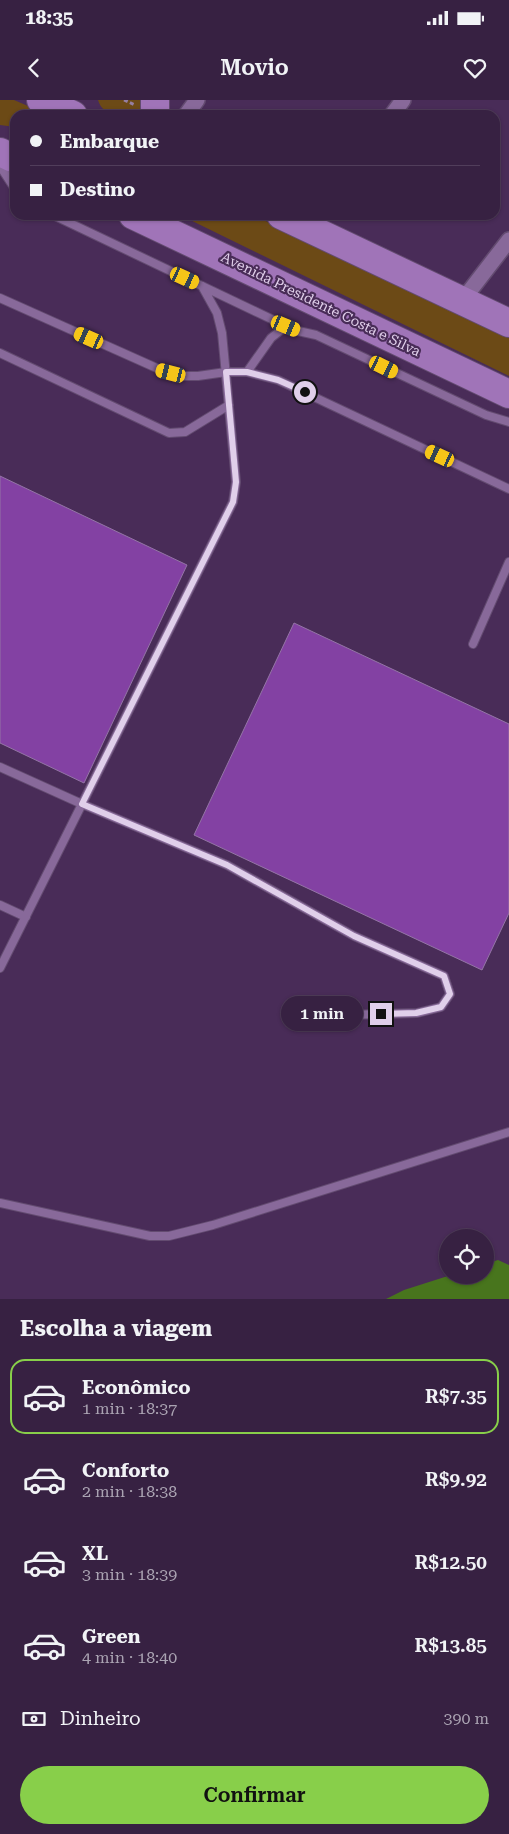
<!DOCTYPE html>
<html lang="pt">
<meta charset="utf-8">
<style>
body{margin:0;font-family:"Roboto Serif",serif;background:#422e4d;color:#f1f3f6;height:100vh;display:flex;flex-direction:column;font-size:19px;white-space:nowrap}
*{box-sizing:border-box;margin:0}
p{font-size:16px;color:#aaa3b2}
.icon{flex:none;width:28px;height:28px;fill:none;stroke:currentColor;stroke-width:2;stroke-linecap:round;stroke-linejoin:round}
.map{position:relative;height:1199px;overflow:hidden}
.side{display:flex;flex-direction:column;background:#372142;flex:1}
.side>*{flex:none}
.top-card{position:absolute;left:10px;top:10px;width:490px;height:110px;border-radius:15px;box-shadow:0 1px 4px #0004,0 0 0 1px #513e5b;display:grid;align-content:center;height:110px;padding:0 20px;background:#372142}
.controls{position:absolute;left:439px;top:1129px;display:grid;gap:10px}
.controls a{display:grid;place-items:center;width:55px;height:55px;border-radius:50%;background:#372142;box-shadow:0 1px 4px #0004,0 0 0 1px #513e5b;font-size:25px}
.end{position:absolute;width:22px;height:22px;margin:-11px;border:6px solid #e0cfea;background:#111;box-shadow:0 0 0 2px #111}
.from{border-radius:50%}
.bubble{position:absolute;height:35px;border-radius:18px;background:#372142;box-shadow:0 1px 4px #0004,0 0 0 1px #513e5b;font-size:16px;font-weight:600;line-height:35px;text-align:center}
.car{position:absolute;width:15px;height:30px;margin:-15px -8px;border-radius:6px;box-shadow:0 0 4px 1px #0007;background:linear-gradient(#f5c518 24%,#345 0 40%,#f5c518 0 76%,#345 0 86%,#f5c518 0)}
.top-card b{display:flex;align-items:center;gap:18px;height:48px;font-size:19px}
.top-card b+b{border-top:1px solid #513e5b}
.top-card i{width:12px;height:12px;background:#f1f3f6}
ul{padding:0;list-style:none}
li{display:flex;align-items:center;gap:15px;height:75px;margin:0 10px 8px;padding:0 10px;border:2px solid transparent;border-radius:15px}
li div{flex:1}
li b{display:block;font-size:19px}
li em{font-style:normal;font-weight:600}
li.current{border-color:#88cf4a}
li>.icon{width:45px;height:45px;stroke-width:1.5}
h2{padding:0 20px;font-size:22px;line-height:60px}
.pay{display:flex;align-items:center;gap:12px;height:55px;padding:0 20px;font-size:19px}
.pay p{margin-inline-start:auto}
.cta{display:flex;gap:10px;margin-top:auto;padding:10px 20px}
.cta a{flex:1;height:58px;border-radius:30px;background:#88cf4a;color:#111;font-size:20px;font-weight:600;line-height:58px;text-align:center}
.status{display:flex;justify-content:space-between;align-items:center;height:35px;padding:0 25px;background:#372142;direction:ltr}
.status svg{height:14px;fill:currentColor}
header{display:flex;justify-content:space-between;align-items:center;height:65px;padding:0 20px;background:#372142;font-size:22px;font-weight:600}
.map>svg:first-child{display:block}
</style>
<div class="status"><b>18:35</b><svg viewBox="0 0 49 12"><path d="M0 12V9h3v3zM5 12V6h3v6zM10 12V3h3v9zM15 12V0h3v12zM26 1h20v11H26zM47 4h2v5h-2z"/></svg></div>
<header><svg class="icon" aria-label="back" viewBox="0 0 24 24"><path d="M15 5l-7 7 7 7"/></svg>Movio<svg class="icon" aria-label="heart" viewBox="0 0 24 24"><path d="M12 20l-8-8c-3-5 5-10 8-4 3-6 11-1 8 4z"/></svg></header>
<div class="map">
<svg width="509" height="1199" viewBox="0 0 509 1199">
<rect width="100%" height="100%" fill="#492c58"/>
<path fill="#6c4a16" d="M0,0H14L42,12L43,15H15V27L0,25Z
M98,0H145V15C128,15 104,20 98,0Z
M180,115H253L509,238V276Z"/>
<path fill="#48751d" d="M498,1160L509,1165V1199H386L404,1190L451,1175H485V1164Z"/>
<path fill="#8341a3" stroke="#9475a6" d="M0,376L187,465L84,683L0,643Z
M294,523L509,624V813L482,870L194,735Z"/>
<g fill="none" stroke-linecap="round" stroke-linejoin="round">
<g stroke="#634b70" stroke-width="10">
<path id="lane" d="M0,66L15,89
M53,115L286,226L298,231L316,235L486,315L509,322
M0,198L161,270L181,276H198L226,272H247L278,280L509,389
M0,253L169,333L185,332L229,305
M247,272L271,238L286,226
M473,544L509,462
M0,667L82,704L227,765L354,836L444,876L450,894L441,907L417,913L346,915
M0,805L26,817
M0,868L233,402L236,382L222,233L217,213L202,186
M0,1103L150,1136H169L213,1125L509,1032"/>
</g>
<g stroke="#634b70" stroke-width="18">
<path id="street" d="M186,15L197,0
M392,15L403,0
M462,201L509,140"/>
</g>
<g stroke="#634b70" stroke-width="30">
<path id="highway" d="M41,0L73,15
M155,15V0
M0,52L15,59
M133,115L509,294
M281,115L509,223"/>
</g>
<path stroke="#967fa2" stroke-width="3" stroke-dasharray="4 2.5" stroke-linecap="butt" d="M124,0L135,5"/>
<use href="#lane" stroke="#88699a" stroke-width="8"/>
<use href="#street" stroke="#88699a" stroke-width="15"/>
<use href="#highway" stroke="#a074b8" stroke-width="28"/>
</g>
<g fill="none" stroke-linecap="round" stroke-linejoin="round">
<path stroke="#e0cfea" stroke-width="6" d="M305,292L278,280L247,272H226L236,382L233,402L82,704L227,765L354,836L444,876L450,894L441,907L416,913L381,914"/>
</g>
<g text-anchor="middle" stroke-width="4.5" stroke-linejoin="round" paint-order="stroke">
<g font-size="14" fill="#e0cfea" stroke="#492c58">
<text transform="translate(321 204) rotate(26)" y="5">Avenida Presidente Costa e Silva</text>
</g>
</g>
</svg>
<div class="controls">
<a><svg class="icon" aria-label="locate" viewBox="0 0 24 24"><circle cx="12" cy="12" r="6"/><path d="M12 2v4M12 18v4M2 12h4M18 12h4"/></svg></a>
</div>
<i class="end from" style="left:305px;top:292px"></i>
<i class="end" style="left:381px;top:914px"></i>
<div class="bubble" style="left:281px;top:896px;width:82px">1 min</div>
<i class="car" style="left:185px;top:178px;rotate:115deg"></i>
<i class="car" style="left:286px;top:226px;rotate:112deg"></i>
<i class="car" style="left:89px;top:238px;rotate:294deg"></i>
<i class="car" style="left:384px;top:267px;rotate:116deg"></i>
<i class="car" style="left:171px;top:273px;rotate:284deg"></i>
<i class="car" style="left:440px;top:356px;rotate:295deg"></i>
<div class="top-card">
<b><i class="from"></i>Embarque</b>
<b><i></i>Destino</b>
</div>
</div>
<section class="side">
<h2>Escolha a viagem</h2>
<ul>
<li class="current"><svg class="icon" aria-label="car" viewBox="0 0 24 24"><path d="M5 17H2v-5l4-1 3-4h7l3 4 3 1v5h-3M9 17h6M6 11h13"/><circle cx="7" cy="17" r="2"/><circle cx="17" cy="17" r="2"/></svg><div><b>Econômico</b><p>1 min · 18:37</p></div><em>R$7.35</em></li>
<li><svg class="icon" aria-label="car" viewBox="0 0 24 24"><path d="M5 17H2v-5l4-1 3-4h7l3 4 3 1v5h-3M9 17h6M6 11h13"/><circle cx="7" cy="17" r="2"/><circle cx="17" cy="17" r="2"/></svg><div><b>Conforto</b><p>2 min · 18:38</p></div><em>R$9.92</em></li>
<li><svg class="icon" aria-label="car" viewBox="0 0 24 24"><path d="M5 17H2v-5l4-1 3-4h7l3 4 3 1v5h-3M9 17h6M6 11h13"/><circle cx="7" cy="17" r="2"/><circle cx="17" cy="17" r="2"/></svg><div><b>XL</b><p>3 min · 18:39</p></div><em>R$12.50</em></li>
<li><svg class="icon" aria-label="car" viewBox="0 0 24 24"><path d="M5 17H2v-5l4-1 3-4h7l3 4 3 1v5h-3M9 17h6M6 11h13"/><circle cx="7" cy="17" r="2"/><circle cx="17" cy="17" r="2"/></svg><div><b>Green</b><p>4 min · 18:40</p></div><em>R$13.85</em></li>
</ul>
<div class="pay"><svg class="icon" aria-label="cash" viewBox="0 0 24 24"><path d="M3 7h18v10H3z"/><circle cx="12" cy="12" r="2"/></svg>Dinheiro<p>390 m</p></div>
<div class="cta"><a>Confirmar</a></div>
</section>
